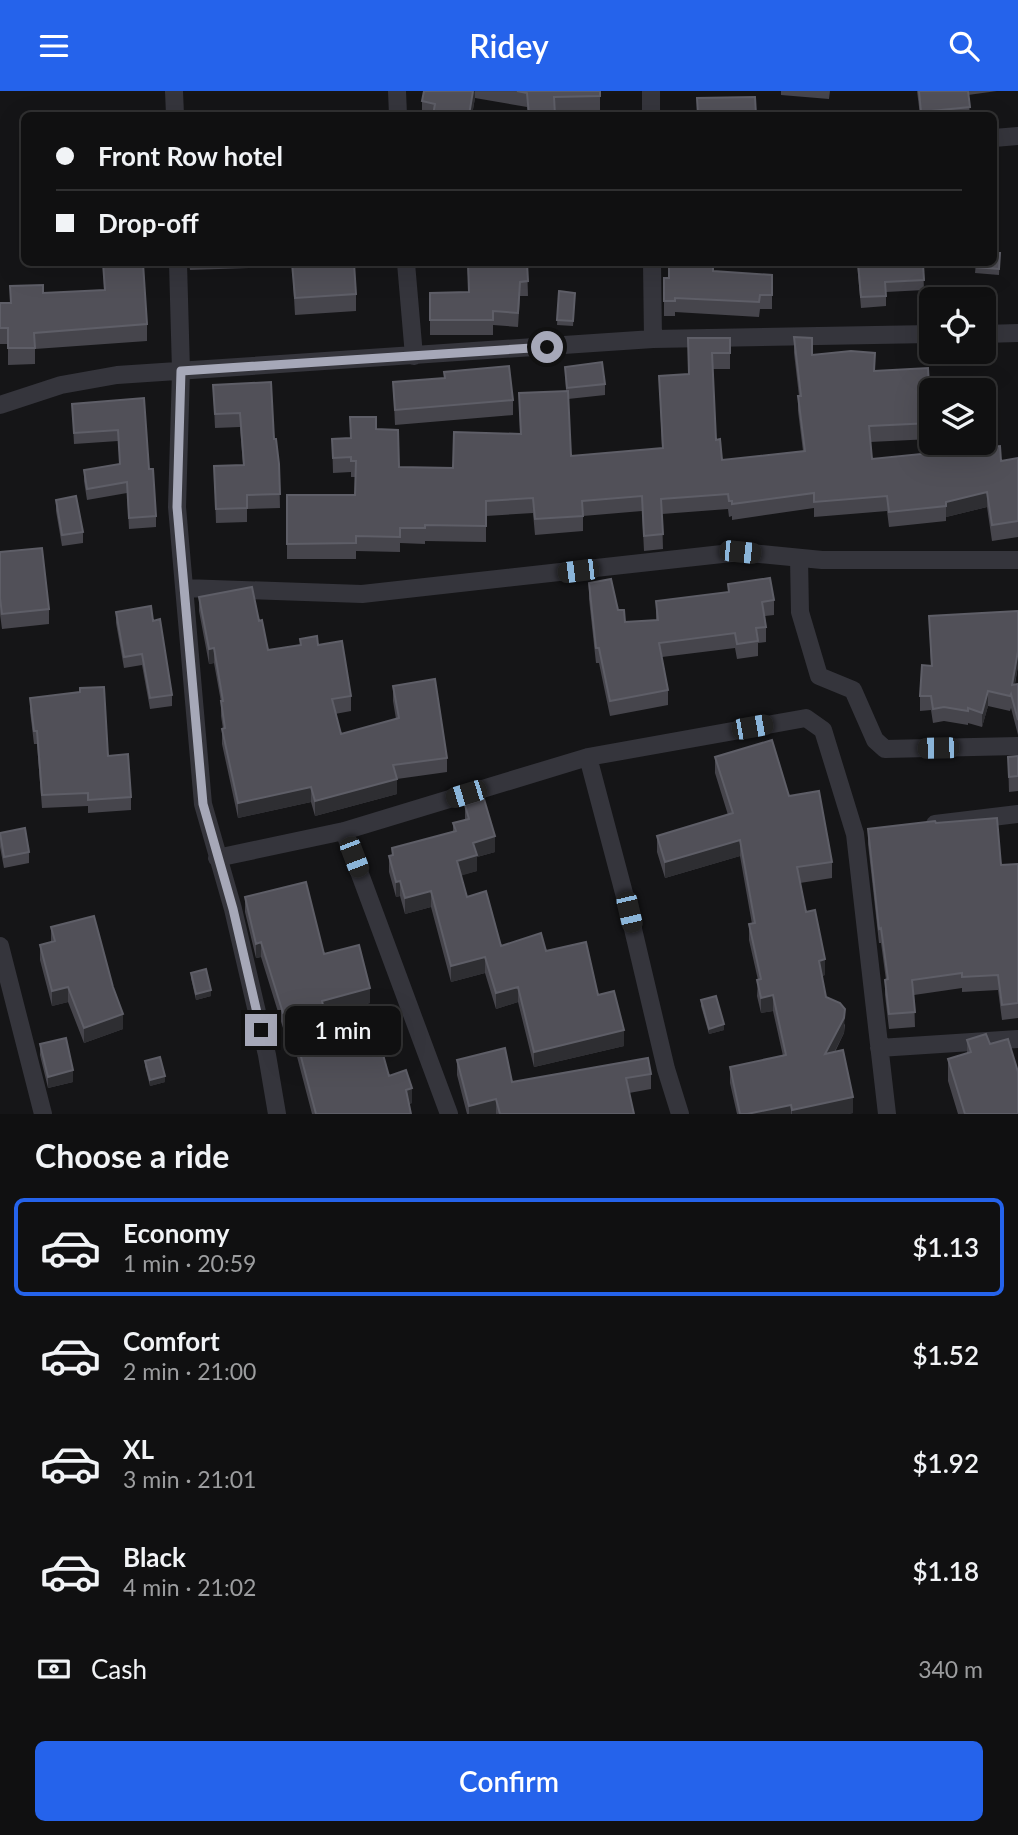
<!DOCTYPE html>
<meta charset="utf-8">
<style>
body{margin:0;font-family:Lato,sans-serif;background:#1e1e1f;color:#f1f3f6;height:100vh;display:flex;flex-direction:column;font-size:26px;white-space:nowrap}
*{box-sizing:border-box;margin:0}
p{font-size:23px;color:#9c9d9f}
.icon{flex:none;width:38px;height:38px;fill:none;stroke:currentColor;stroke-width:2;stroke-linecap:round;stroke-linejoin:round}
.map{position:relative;height:1023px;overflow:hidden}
.sheet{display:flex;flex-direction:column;background:#101011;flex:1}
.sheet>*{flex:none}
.banner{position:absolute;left:21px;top:21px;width:976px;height:154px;border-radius:10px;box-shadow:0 7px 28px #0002,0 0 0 2px #303031;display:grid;align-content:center;height:154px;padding:0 35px;background:#101011}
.tools{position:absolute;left:919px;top:196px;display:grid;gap:14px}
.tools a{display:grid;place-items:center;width:77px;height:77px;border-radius:10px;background:#101011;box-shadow:0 7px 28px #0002,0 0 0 2px #303031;font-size:35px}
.end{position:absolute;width:32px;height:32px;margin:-16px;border:9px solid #a6a8b8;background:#111;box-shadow:0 0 0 4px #111}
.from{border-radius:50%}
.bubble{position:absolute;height:49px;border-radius:10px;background:#101011;box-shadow:0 7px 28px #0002,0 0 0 2px #303031;font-size:23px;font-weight:600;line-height:49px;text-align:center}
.car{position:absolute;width:21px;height:42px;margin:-21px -10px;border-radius:9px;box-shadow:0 0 5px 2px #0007;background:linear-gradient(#222 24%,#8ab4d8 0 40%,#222 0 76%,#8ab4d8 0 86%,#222 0)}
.banner b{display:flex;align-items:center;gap:24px;height:66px;font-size:26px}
.banner b+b{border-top:2px solid #303031}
.banner i{width:18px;height:18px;background:#f1f3f6}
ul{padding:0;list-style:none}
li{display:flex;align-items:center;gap:21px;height:98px;margin:0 14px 10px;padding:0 21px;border:4px solid transparent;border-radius:10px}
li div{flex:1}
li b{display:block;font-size:26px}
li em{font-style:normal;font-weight:600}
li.on{border-color:#2563eb}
li>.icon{width:63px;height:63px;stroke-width:1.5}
h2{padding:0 35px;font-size:32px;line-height:84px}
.pay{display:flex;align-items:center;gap:18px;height:77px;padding:0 35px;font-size:26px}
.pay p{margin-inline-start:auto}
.action{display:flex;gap:14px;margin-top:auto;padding:14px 35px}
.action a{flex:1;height:80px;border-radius:10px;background:#2563eb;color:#fff;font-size:28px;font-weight:600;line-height:80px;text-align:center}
header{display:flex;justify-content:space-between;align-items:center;height:91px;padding:0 35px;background:#2563eb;color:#fff;font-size:32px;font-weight:600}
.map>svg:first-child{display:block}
</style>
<header><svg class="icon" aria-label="menu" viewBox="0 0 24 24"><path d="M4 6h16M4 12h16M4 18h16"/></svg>Ridey<svg class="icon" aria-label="search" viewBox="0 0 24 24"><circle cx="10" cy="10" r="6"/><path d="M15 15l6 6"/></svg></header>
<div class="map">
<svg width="1018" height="1023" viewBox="0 0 1018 1023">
<rect width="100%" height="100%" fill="#151517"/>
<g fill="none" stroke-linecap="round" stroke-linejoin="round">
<path stroke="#35353c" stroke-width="18" d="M174,0L175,24
M397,0L398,24
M651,0V24
M994,47L1018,45
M178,172L181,280L177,416L203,713L233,818L267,964L277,1023
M406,172L414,265
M652,172L653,248
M984,243L1018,242
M0,314L61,294L117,284L653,248L931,243
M799,467L800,521L819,585L853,599L875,649L885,658L1018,655
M184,497L362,503L740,461L822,469H1018
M588,666L629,821L666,978L680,1023
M935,733L1018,723
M344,740L449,1023
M217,767L344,740L588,666L806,627L823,639L855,743L887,1023
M0,855L43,1023
M879,957L1018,948"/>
</g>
<path fill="#46454c" d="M424,0H600V20H555V24H528L527,16L475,7L472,24H422V10Z
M781,0H830L829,8L781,4Z
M917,0H997L968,4L970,24H920Z
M1000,162L999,184L975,182L976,172Z
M59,172H143L147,233V250L35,258V273L8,274V253H0V212H11L10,195L43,202L104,199L103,172L60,176Z
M189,172H277V176L190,179Z
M292,172L356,203V220L295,224Z
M467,172H527L528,205H520L518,236L493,234V244H430V202L469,201Z
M857,172H884V175L923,173L924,199L886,201V215L861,217Z
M713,180L772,184V218H760L759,226L675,221V225H664V187Z
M559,200L575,202L573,235L557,234Z
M794,246L812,264L875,280L931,318V348L870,351L872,368L1001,370L1018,367V446L992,450L987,416L946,426V430L889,436L887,420L814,426V417L732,429V425L729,426L728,418L662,423L663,458L644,460L642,420L583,425V440L535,444L533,422L486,425V451L425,450V453L400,452V461L356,460V468H287V404H355V386H351V381L333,382L332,348L350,347L376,338L399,376L453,377L520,343L519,302L566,300L565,276L605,293V304L568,308L571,365L662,357L659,285L689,283L730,247V278H713L716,349L722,369L803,360L798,320V305H799L794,262Z
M444,287L513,309V324L395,334L393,291Z
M213,294L274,348L279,373L280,417L247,418V431L216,432L214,375L243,374L240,336L215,337Z
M144,307L149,378L156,425V436L129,438L127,402L87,409L84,390V379L120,373L118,350L74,353L72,313Z
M56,409L83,441V452L62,455L56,420Z
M0,461L49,518V533L2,538L0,523Z
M589,492L618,519L625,531L656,529V510L728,501V493L774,509V524L765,525L766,536V551L758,552V565L737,568L735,557L662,566L668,599V614L610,625L599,572H596L589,508Z
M199,506L259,530L268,559L300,554V548L318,554L351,605V620L335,623L341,643L396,628L393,610V595L447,667V681L397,688V703L315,725L311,711L238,727L222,653V638H223L221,625V611L214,572L209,573L199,520Z
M116,521L153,530L172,604V615L150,618L142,574L124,577L116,532Z
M929,525L1018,575L1015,593H1018V644L1011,617L1010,620L988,615L982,636L968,632V634L944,630L933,632L931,619L920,620V605L931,575Z
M30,607L108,665L131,706V719L88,722V715L42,717L37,653H34L30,620Z
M1018,665V700L1009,701L1008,666Z
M715,666L789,705L832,771V787L800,792L806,821L825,884L822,885L826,906L845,934L844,942L835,961L853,1022L848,1023H737L730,992V976L783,965L773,920L761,922L757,905L758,889L749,849V833H752L740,765L665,787L657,761V745L728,724L715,682Z
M465,714L495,761L477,766V780L461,784L467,806L501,855L546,860L598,904L624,955L534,976L518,911L496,918L485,882L451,891L431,816L405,823L400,805L396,806L389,781V765L392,764V757L453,741V732L465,729Z
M936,732L1001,774L1018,773V927L1002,929L998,899L962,901V897L914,904L915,936L889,938L885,904V889H886L881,852H879L868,753V738Z
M0,742L29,761V772L4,777L0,756Z
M245,806L324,863L370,912L325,924L333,954L389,985L412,1012L409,1013L411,1023H312L289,935L283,937L261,866L256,867L245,821Z
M51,836L123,938L84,952L68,911L52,915L40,869V854L51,851Z
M191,882L211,905L196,909L191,887Z
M701,909L724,939L709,943L701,915Z
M967,949L1018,1023H958L948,990V968L967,962Z
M40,953L73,991L48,997L40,964Z
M457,969L512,991L651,983V998L629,1002L634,1023H467L457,984Z
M145,970L165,991L150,995L145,975Z"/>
<path fill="#2e2e32" d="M473,0H475V7L472,24H469Z
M987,401V416L946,426V411Z
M214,557V572L209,573V558Z
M1018,560V575L1012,608V594Z
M988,600V615L982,636V622Z
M397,688V703L315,725V710Z
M311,696V711L238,727V712Z
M495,745V761L477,766V780L457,786V770L473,752Z
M740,749V765L665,787V771Z
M400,790V805L396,806V791Z
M431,800V816L405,823V807Z
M261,851V866L256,867V853Z
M485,866V882L451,891V875Z
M825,868V884L819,885V870Z
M68,896V911L52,915V900Z
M518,896V911L496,918V902Z
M370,897V912L322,925V910Z
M211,899V905L196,909V903Z
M773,904V920L761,922V907Z
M845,918L844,942L825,979V963Z
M289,920V935L283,937V922Z
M123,923V938L84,952V937Z
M724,933V939L709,943V938Z
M624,939V955L534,976V961Z
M73,979V991L48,997V986Z
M165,985V991L150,995V989Z
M412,997V1012L406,1014V999Z
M853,1006V1022L848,1023H792V1019Z
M496,1008V1023H469V1015Z
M791,1014V1023H747Z"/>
<path fill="#515058" stroke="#5e5e67" stroke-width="2" d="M424,0H473L469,24H433L435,13L422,10Z
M517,0H600V5L554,6L555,24H529L527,2Z
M919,0H968L970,16L921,21Z
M755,6L756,24H698L697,7Z
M994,162H1000L999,178L975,176L976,172H994Z
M103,172H143L147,233L34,242L35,257H8V237H0V212H11L10,195L43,194V202L105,199Z
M292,172H354L356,203L295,207Z
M468,172H527L528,190L520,191L518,222L493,220V229H430V202L469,201Z
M669,172H713V180L772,184V204H760L759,211L675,207V210H664V187H669Z
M858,172H884V175L923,173L924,189L885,191L886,205L861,206Z
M559,200L575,202L573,230L557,229Z
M794,246L812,247V264L851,260L875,262L874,280L928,277L931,332L869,335L872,368L1000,355L1001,370L1018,367V430L992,434L987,401L946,411V415L889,421L887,405L814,411V402L732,413V410H729L728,403L661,408L663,443L644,445L642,405L582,410L583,425L535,428L533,407L486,410V435L425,434V437H400V446L356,445V452L287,453V404H355L356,370H351V366L333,367L332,348L351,347L350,326H376V338L398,339L399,376L453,377L454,341L521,343L519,302L568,300L571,365L663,357L659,285L689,283L688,247H730V262H712L716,349L720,348L722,369L805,360L798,305H801Z
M602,271L605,293L567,297L565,276Z
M509,275L513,309L395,319L393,291L445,287L444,281Z
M271,291L274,348H276L279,373L280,403L247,404V417L216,418L214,375L244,374L240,322L215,323L213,294Z
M144,307L149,378H153L156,425L129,427L127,391L87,398L84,379L120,373L118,339L74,342L72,313Z
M76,405L83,441L62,444L56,409Z
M42,457L49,518L2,523L0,507V461Z
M770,487L774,509L762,511L766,536L756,537L758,550L737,553L735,542L659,552L668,599L610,610L599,557H596L589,492L611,488L618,519H624L625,531L658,529L656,510L729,501L728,493Z
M252,496L259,530L262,529L268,559L301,554L300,548L317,545L318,554L342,550L351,605L332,608L341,643L399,627L393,595L435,588L447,667L393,674L397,688L315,710L311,696L238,712L222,638L225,637L221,610H223L214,557L209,558L199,506Z
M151,515L153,530L160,528L172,604L150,607L142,563L124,566L116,521Z
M1018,520V560L1012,594L1018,593V629L1011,603L1010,605L988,600L982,622L968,617V620L944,616L933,618L931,605H920L922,574L932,575L929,525Z
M104,596L108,665L128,663L131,706L88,709V702L42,704L37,640H34L30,607L80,601V597Z
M772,649L789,705L819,700L832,771L797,776L806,821L815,819L825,868L819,870L826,906L840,912L845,918L844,927L825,963L843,959L853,1006L792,1019L791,1014L747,1023H740L730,976L786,964L773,904L761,907L757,889L761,888L749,833L755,832L740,749L665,771L657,745L733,722L715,666Z
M1018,665V685L1009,686L1008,666Z
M484,708L495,745L473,752L477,764L457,770L467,806L486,800L501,855L541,842L546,860L586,851L598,904L614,900L624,939L534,961L518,896L496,902L485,866L451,875L431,800L405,807L400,790L396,791L389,765L393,764L392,757L456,740L453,732L469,728L465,714Z
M997,727L1001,774L1018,773V912L1002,914L998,884L962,886V882L912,889L915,921L889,923L885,889L888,888L881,837L879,838L868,738L935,730L936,732Z
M25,737L29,761L4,766L0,742Z
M306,791L324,863L359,854L370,897L322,910L333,954L377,942L389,985L406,979L412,997L406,999L411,1023H316L289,920L283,922L261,851L256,853L245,806Z
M94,825L113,896L123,923L84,937L68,896L52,900L40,854L55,850L51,836Z
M206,878L211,899L196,903L191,882Z
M716,905L724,933L709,938L701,909Z
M986,943L990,953L1008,948L1018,981V1023H965L948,968L971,961L967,949Z
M66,947L73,979L48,986L40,953Z
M505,957L512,991L648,967L651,983L626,987L634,1023H500L496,1008L469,1015L457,969Z
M160,966L165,985L150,989L145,970Z"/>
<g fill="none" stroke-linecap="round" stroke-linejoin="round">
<path stroke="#a6a8b8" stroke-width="9" d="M261,939L233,818L203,713L177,416L181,280L547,256"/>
</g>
</svg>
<div class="tools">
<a><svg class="icon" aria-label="locate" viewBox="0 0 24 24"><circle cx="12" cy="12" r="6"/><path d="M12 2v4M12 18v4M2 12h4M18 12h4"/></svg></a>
<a><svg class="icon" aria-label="layers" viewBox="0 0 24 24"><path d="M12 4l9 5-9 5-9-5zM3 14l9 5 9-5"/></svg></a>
</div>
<i class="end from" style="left:547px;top:256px"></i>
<i class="end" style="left:261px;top:939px"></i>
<div class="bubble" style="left:285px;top:915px;width:116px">1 min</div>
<i class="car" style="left:740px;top:461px;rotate:96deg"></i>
<i class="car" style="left:578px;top:480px;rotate:263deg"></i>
<i class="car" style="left:752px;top:636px;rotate:80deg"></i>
<i class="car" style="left:938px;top:657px;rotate:269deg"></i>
<i class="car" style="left:466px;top:703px;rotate:253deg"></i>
<i class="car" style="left:354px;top:766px;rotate:159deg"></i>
<i class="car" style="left:629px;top:821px;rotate:167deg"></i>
<div class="banner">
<b><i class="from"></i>Front Row hotel</b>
<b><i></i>Drop-off</b>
</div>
</div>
<section class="sheet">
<h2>Choose a ride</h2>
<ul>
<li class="on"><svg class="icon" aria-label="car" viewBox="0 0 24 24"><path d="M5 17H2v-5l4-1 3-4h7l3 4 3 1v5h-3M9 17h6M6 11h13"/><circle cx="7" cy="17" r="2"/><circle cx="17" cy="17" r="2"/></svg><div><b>Economy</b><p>1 min · 20:59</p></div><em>$1.13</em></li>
<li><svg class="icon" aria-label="car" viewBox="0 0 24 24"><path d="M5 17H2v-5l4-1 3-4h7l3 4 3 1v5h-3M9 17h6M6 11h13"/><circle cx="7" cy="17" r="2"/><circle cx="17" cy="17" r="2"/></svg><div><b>Comfort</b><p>2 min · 21:00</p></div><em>$1.52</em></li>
<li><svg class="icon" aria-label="car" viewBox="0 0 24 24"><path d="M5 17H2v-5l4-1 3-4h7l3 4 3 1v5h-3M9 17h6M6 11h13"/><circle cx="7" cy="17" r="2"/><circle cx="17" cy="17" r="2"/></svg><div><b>XL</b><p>3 min · 21:01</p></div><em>$1.92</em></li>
<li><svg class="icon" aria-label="car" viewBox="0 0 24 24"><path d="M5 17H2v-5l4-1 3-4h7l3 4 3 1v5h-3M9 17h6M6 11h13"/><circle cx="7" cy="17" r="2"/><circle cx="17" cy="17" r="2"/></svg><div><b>Black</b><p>4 min · 21:02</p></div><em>$1.18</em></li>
</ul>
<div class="pay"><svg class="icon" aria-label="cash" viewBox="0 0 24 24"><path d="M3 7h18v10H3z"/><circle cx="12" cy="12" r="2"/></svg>Cash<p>340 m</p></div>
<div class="action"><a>Confirm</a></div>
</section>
